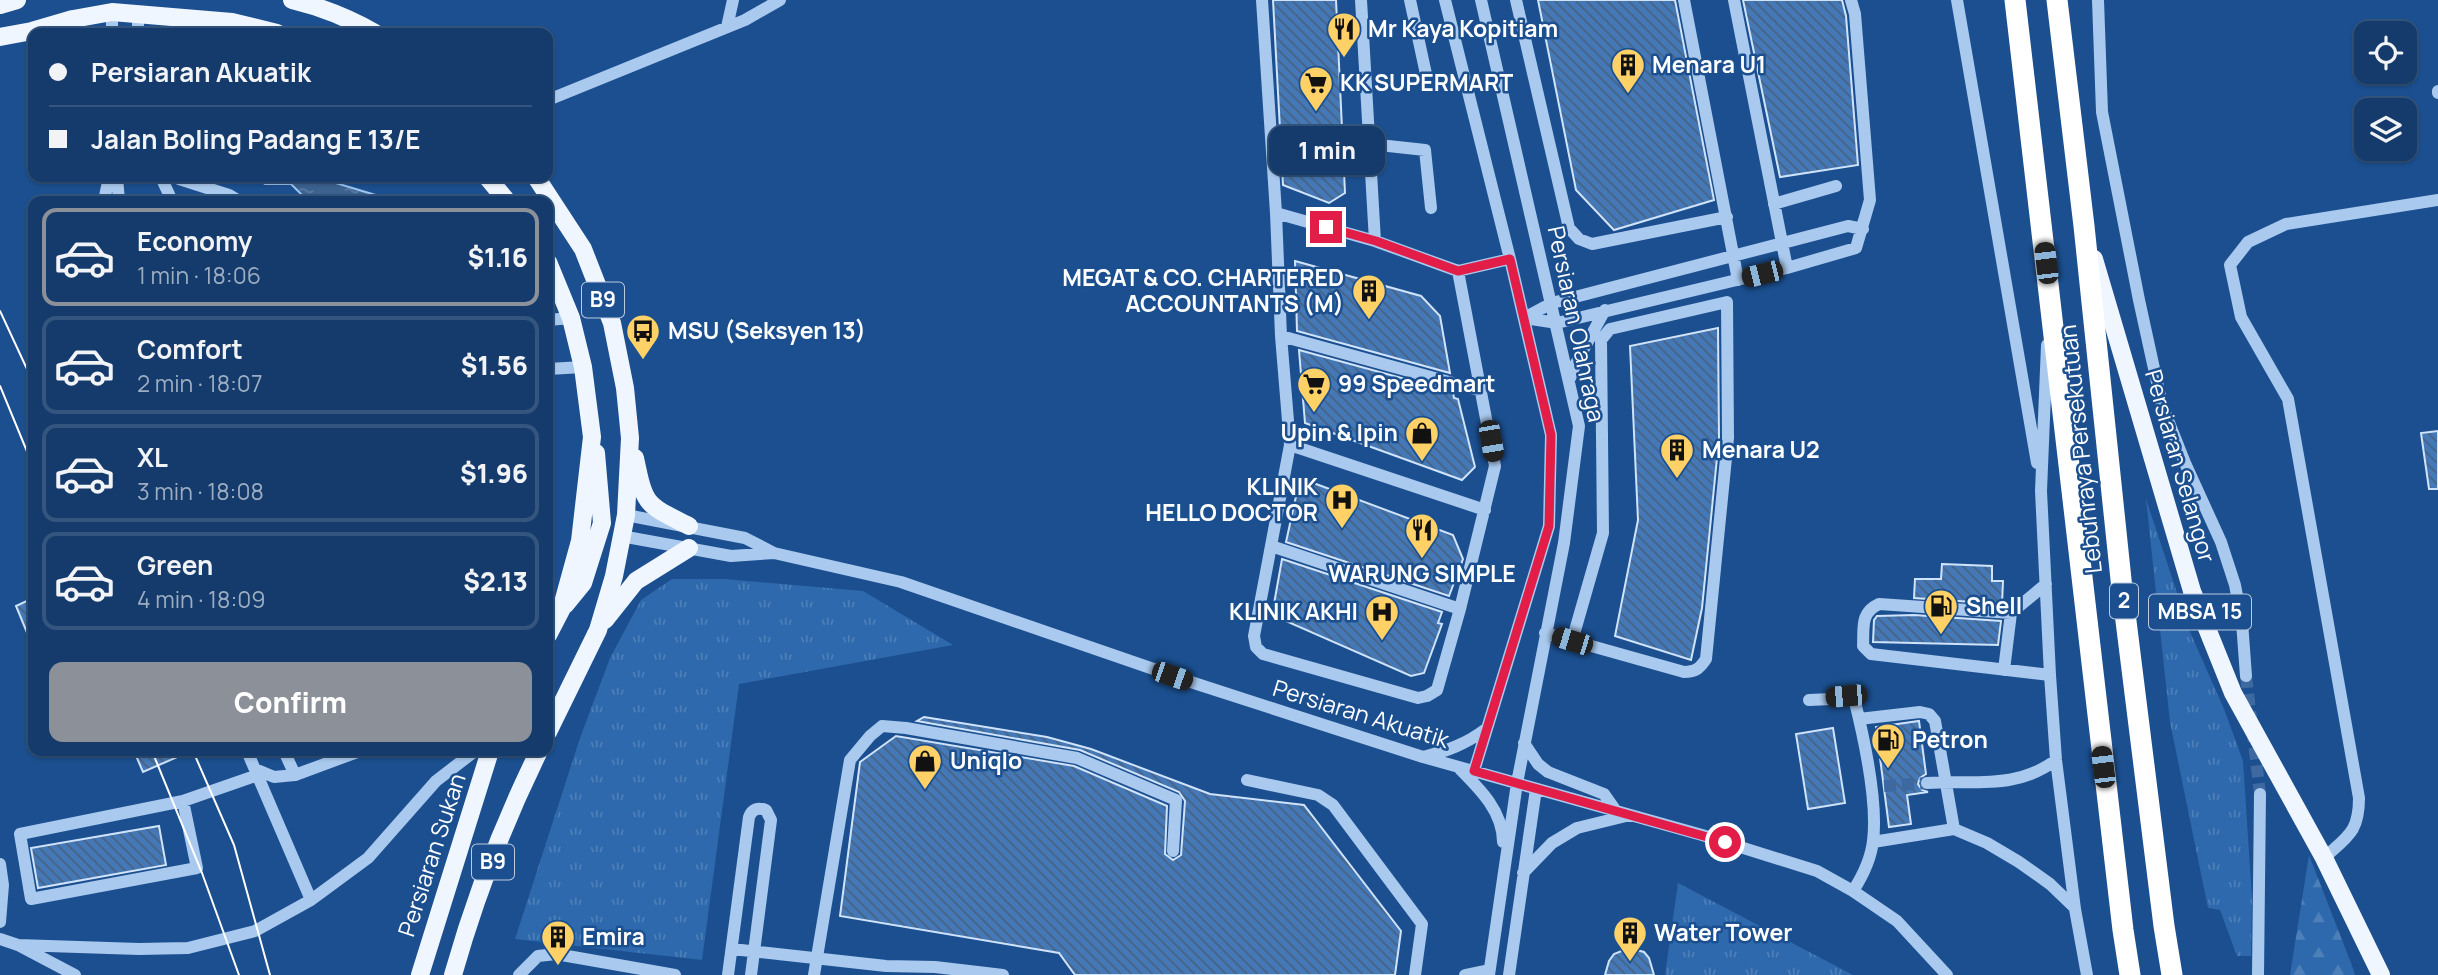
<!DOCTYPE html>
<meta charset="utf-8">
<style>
body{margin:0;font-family:Manrope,sans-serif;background:#1d4271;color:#f1f3f6;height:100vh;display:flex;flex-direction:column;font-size:26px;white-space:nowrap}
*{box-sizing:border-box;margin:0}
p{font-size:23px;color:#9dadc1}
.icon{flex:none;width:38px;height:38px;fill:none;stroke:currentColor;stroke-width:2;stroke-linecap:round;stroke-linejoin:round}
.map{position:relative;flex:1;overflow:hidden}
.drawer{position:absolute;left:28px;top:196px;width:525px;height:560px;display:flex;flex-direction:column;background:#143b6b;border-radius:14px;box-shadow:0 2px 5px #0004,0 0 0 2px #33557e}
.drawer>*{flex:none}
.hud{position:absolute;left:28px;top:28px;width:525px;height:154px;border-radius:14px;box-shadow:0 2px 5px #0004,0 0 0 2px #33557e;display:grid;align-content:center;height:154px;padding:0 21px;background:#143b6b}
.controls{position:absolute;left:2354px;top:21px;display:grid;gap:14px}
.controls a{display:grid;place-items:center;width:63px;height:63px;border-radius:14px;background:#143b6b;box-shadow:0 2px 5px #0004,0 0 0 2px #33557e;font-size:35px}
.end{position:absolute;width:32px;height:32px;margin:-16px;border:9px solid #e11d48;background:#fff;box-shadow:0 0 0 4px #fff}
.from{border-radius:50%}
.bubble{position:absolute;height:49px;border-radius:14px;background:#143b6b;box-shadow:0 2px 5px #0004,0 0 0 2px #33557e;font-size:23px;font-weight:800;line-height:49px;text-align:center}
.car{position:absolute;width:21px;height:42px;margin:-21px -10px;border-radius:9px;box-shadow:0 0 5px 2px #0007;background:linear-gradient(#222 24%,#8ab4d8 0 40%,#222 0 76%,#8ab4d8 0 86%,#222 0)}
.hud b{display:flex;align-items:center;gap:24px;height:66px;font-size:26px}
.hud b+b{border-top:2px solid #33557e}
.hud i{width:18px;height:18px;background:#f1f3f6}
ul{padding:12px 0 0;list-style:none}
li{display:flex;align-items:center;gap:21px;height:98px;margin:0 14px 10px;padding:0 7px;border:4px solid #33557e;border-radius:14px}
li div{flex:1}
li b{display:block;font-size:26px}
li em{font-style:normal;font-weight:800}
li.current{border-color:#8c9099}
li>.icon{width:63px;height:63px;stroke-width:1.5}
.primary-button{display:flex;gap:14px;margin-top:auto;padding:14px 21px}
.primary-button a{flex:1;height:80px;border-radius:14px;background:#8c9099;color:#fff;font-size:28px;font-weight:800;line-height:80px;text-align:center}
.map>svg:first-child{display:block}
</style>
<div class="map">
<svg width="2438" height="975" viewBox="0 0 2438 975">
<defs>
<pattern id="grass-tufts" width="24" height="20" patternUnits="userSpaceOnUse" patternTransform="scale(1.75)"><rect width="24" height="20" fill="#2e69ad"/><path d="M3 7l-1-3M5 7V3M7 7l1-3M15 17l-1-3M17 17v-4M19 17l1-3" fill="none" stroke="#4d80b9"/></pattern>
<pattern id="forest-firs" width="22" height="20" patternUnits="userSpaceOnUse" patternTransform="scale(1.75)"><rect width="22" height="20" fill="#2e69ad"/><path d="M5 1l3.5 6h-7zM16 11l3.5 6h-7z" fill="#4d80b9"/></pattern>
<pattern id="water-ripples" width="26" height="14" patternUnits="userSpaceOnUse" patternTransform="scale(1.75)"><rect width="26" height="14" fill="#3c6290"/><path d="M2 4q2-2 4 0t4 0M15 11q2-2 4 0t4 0" fill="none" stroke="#597aa1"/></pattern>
<pattern id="building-back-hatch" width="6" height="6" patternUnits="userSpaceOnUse" patternTransform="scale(1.75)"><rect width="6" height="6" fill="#4478b7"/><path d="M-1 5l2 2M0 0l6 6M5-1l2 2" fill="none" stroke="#486282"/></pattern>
</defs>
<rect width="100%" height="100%" fill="#1b4f8f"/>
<path fill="url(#grass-tufts)" d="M2146,499L2190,632L2224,709L2243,761L2252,898L2251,956H2237L2220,910L2208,908L2170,722Z
M672,579H725L863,591L953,645L739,684L702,960L515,939L580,738L610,658L641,600Z
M1678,883L1853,975H1665Z"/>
<path fill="url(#forest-firs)" d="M2309,855L2351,963L2355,975H2290Z"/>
<path fill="url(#water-ripples)" stroke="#9cc4f0" stroke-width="2" d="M254,177H316L382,197L386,201H308L291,184H265Z"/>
<path fill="url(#building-back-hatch)" stroke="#cfe3fa" stroke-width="2" d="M1273,0H1336L1345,193L1329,203L1283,185Z
M1538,0H1675L1714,200L1614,230L1576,190Z
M1743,0H1842L1846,16L1858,165L1780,177Z
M1295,261L1421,296L1440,316L1450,373L1297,331Z
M1718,328L1719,438L1702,608L1691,660L1615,636L1638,520L1630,346Z
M1299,350L1453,392L1454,398L1458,399L1475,467L1462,480L1305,423Z
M2438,431V489H2429L2421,433Z
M1300,478L1453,535L1463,559L1449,596L1286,542Z
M1282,559L1442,612L1438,623L1442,624L1424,673L1411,676L1272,615Z
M1942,564L1992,566V581H2003L2002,604L1914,598L1915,579H1941Z
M33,598V647L16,606Z
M1914,615L2001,621L1998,645L1873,642L1874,620L1877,616Z
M924,717L1047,737L1091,749L1210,794L1304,805L1401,931L1395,975H1075L1059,953L840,916L860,762L896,736L1074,766L1167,806L1165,854L1173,860L1181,855L1185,801L1179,792L1080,750L917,721Z
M1919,721L1926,774L1920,778L1918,784L1922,790L1928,792L1907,795L1911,824L1889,827L1876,727Z
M1833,728L1845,803L1808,809L1796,734Z
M134,751H191L143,772Z
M159,826L166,865L38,888L31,848Z
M1629,948L1644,952L1649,958L1654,975H1605L1609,961L1614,954Z"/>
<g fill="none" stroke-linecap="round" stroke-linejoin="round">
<path stroke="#3d69a0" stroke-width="12" stroke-dasharray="12 6" stroke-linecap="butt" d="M2246,676L2260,794
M1884,786L1927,783"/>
<path stroke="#a9c9ee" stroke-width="12" d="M1262,0L1276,213L1281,336L1290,445L1254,636L1256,647L1263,654L1418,698L1427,696L1437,690L1460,609L1495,466L1458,271
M1361,0L1375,241
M1410,0L1426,74
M1445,0L1510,259L1551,435L1549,526L1474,771
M1481,0L1579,426L1564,543L1517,783L1489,975
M1516,0L1569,228L1579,239L1592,244L1727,217
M1684,0L1738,280
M1734,0L1787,268
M1957,0L2037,463
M2098,0L2102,112L2139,300L2162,405L2185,463L2221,542L2235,585L2242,622L2246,676
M112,12V33
M138,13V33
M727,27L733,0
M2438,91V93
M548,100L745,20L780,0
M1370,144L1425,150L1431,208
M117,177L119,201
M161,177L172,201
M179,179L229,195L239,201
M104,201L109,177
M1774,204L1836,186
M1276,213L1375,241L1458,271
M1458,271L1510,259
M1524,318L1557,323L1787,268L1856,248L1870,200L1855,14L1851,0
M1524,318L1552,303L1848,226L1863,229
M548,320L571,318
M1281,336L1482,391
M2047,345L2041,491L2050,675L2056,760L2075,909L2087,975
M548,369L583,367
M1570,378L1575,365L1605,310
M1290,445L1485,510
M626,515L745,538L774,553L901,582L1197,684L1423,757L1702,835L1817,871L1853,891L1897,921L1947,975
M621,536L731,556L774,553
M1271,546L1460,609
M2046,584L2011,613L1879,604C1860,613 1864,627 1863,646L1871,654L2050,675
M1545,633L1684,672C1696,672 1700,668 1706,659L1728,438L1727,302L1610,329L1601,340L1603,533L1572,641
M2004,670L2011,613
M1809,700L1854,698C1864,738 1878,801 1873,841C1871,858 1862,877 1853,891
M1859,719L1920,712L1929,714L1935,721L1954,829
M1524,743L1538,764L1548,772L1604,794L1616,811
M247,751L311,900
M284,751L295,775
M1423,757C1447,751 1466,744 1486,729
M1458,767C1479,788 1503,811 1503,842
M255,769L274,777L295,775L360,751
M1247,780L1318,795L1333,805L1422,924L1415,975
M1927,783C1974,780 2016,790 2056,760
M183,801L197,868L31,899L20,834L183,801L258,775
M1873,842L1954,829L1987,843L2019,862L2050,884L2075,908
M2324,858C2348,836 2359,832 2359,798L2288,399L2241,317L2230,265L2248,242L2286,224L2438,200
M0,864L3,885L0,922
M1523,873L1552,843L1577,828L1630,815
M0,939L18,945L75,975
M18,945L139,949L188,948L255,931L311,900L368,858L436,781L475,751
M732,949L886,966L935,967L1003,975
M519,975L538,956L556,954L675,975
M728,975L749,817C752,809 758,807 766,810L771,820L751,975
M1465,975L1489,970
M1509,975L1536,789
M2258,975L2260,794"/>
<path stroke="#f0f6ff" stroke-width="18" d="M292,0C321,7 349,18 375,33
M0,5L17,0
M0,37L32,31L73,19L112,12L232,22L277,33
M487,177L507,201
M536,177L583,249L612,323L625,388L630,438L626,515L614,576L598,630L548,732
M2094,259L2192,591L2233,693L2324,858L2381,975
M548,262L571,318L583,367L592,437L580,541L561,610L548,635
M635,458C645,506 645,504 689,526
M565,605L583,583L602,523L596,453
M605,620L636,581L689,548
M420,975L490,751
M453,975C474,901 505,820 539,751"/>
<path stroke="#fff" stroke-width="21" d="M2015,0L2123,930L2130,975
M2057,0L2084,226L2122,589L2164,926L2172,975"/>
<path stroke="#fff" stroke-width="2" d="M0,311L33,382
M0,386L33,466
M152,751L202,873L239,975
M193,751L234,845L270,975"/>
<path stroke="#a9c9ee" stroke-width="12" d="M814,975L850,760L870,736L882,726L906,728L1077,758L1176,800L1173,851"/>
</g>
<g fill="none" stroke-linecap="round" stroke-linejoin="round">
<path stroke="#e11d48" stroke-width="9" d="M1326,227L1376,241L1458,271L1510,259L1551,435L1549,526L1474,771L1725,842"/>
</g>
<defs>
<g id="restaurant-pin" transform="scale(1.75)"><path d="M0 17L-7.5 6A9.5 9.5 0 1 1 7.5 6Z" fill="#ffd166" stroke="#1b4f8f"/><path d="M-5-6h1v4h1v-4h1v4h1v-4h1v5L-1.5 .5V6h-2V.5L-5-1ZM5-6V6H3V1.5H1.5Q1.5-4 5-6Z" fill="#111"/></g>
<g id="building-pin" transform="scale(1.75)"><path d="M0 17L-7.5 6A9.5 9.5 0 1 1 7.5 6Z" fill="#ffd166" stroke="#1b4f8f"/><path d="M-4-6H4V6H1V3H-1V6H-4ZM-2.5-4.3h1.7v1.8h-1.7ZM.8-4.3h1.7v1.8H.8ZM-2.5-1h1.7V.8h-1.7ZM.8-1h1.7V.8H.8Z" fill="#111"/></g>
<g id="supermarket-pin" transform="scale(1.75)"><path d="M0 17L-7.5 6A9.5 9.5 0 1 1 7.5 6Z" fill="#ffd166" stroke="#1b4f8f"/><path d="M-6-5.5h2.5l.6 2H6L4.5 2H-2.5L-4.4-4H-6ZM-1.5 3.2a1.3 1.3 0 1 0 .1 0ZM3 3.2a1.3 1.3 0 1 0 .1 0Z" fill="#111"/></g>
<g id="bus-pin" transform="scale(1.75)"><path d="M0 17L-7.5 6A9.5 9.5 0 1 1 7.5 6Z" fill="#ffd166" stroke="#1b4f8f"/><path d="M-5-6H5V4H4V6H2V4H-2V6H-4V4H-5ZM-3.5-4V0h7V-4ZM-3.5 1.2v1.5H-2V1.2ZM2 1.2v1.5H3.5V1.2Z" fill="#111"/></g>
<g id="shop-pin" transform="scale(1.75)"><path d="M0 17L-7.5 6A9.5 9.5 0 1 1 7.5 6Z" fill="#ffd166" stroke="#1b4f8f"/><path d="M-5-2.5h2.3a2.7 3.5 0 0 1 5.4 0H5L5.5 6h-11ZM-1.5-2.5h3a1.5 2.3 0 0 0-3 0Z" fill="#111"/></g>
<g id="hospital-pin" transform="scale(1.75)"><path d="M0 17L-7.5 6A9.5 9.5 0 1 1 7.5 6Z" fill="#ffd166" stroke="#1b4f8f"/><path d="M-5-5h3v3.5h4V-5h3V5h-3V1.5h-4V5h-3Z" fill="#111"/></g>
<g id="fuel-pin" transform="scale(1.75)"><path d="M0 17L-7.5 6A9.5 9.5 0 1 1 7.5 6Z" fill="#ffd166" stroke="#1b4f8f"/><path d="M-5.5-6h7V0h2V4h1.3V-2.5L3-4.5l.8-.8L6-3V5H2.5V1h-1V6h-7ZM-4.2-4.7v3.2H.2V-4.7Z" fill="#111"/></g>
</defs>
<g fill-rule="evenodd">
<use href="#restaurant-pin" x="1344" y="29"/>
<use href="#building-pin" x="1628" y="65"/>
<use href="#supermarket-pin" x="1316" y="83"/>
<use href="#building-pin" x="1369" y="291"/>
<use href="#bus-pin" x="643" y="331"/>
<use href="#supermarket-pin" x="1314" y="384"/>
<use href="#shop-pin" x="1422" y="433"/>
<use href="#building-pin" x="1677" y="450"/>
<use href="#hospital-pin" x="1342" y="500"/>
<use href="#restaurant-pin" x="1422" y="530"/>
<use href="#fuel-pin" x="1941" y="606"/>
<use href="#hospital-pin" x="1382" y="612"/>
<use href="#fuel-pin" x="1888" y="740"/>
<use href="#shop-pin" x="925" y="761"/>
<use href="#building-pin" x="1630" y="933"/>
<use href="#building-pin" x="558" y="937"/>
</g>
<g text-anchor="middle" stroke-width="5" stroke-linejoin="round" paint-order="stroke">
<g fill="#1b4f8f" stroke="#bbcadd" stroke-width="2">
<rect x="582" y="282.5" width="42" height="35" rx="5"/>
<rect x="2110" y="583.5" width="28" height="35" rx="5"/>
<rect x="2149" y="594.5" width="102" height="35" rx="5"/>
<rect x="472" y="844.5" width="42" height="35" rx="5"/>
</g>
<g font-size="21" font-weight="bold" fill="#fff">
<text x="603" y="307">B9</text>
<text x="2124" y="608">2</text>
<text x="2200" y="619">MBSA 15</text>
<text x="493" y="869">B9</text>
</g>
<g font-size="23" font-weight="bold" fill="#fff" stroke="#1b4f8f" text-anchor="start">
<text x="1368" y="37">Mr Kaya Kopitiam</text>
<text x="1652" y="73">Menara U1</text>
<text x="1340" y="91">KK SUPERMART</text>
<text x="1344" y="286" text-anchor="end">MEGAT &amp; CO. CHARTERED<tspan x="1344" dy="26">ACCOUNTANTS (M)</tspan></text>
<text x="668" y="339">MSU (Seksyen 13)</text>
<text x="1338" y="392">99 Speedmart</text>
<text x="1398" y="441" text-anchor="end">Upin &amp; Ipin</text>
<text x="1702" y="458">Menara U2</text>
<text x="1318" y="495" text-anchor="end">KLINIK<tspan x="1318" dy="26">HELLO DOCTOR</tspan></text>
<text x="1422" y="582" text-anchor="middle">WARUNG SIMPLE</text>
<text x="1966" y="614">Shell</text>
<text x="1358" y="620" text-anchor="end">KLINIK AKHI</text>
<text x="1912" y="748">Petron</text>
<text x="950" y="769">Uniqlo</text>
<text x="1654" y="941">Water Tower</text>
<text x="582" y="945">Emira</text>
</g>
<g font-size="23" fill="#fff" stroke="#1b4f8f">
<text transform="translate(1576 324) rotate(78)" y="8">Persiaran Olahraga</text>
<text transform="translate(2081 449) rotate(-96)" y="8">Lebuhraya Persekutuan</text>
<text transform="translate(2180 466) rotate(74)" y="8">Persiaran Selangor</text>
<text transform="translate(1361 714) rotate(17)" y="8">Persiaran Akuatik</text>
<text transform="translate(432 855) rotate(-72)" y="8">Persiaran Sukan</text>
</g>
</g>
</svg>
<div class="controls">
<a><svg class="icon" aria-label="locate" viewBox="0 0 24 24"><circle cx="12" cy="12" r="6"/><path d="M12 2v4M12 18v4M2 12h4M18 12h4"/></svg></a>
<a><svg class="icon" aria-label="layers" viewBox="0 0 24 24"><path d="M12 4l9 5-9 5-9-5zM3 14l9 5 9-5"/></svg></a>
</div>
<i class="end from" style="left:1725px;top:842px"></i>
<i class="end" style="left:1326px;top:227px"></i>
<div class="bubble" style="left:1269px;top:126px;width:116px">1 min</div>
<i class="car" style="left:2046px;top:263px;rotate:353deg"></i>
<i class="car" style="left:1762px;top:274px;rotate:256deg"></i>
<i class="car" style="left:1491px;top:441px;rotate:170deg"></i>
<i class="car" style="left:1572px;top:641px;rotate:287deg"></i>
<i class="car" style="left:1172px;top:676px;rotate:109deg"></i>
<i class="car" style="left:1846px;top:696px;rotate:265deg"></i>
<i class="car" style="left:2103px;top:767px;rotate:353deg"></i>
<div class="hud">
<b><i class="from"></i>Persiaran Akuatik</b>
<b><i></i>Jalan Boling Padang E 13/E</b>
</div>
<section class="drawer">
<ul>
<li class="current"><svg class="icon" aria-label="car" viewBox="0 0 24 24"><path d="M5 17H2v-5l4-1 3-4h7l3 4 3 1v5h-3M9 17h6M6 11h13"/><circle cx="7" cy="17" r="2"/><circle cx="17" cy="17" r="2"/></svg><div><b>Economy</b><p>1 min · 18:06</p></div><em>$1.16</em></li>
<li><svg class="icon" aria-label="car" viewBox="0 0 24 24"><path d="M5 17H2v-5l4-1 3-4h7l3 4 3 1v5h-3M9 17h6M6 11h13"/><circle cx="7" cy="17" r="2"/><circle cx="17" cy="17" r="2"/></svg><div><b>Comfort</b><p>2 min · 18:07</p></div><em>$1.56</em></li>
<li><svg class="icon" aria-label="car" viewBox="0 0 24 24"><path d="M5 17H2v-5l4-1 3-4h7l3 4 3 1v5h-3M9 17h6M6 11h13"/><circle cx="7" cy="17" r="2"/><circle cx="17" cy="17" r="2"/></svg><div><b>XL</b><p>3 min · 18:08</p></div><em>$1.96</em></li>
<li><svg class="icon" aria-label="car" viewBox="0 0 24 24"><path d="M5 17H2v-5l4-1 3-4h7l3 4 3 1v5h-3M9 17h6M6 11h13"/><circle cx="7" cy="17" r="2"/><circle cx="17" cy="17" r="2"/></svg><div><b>Green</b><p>4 min · 18:09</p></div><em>$2.13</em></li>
</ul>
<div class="primary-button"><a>Confirm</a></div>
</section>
</div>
